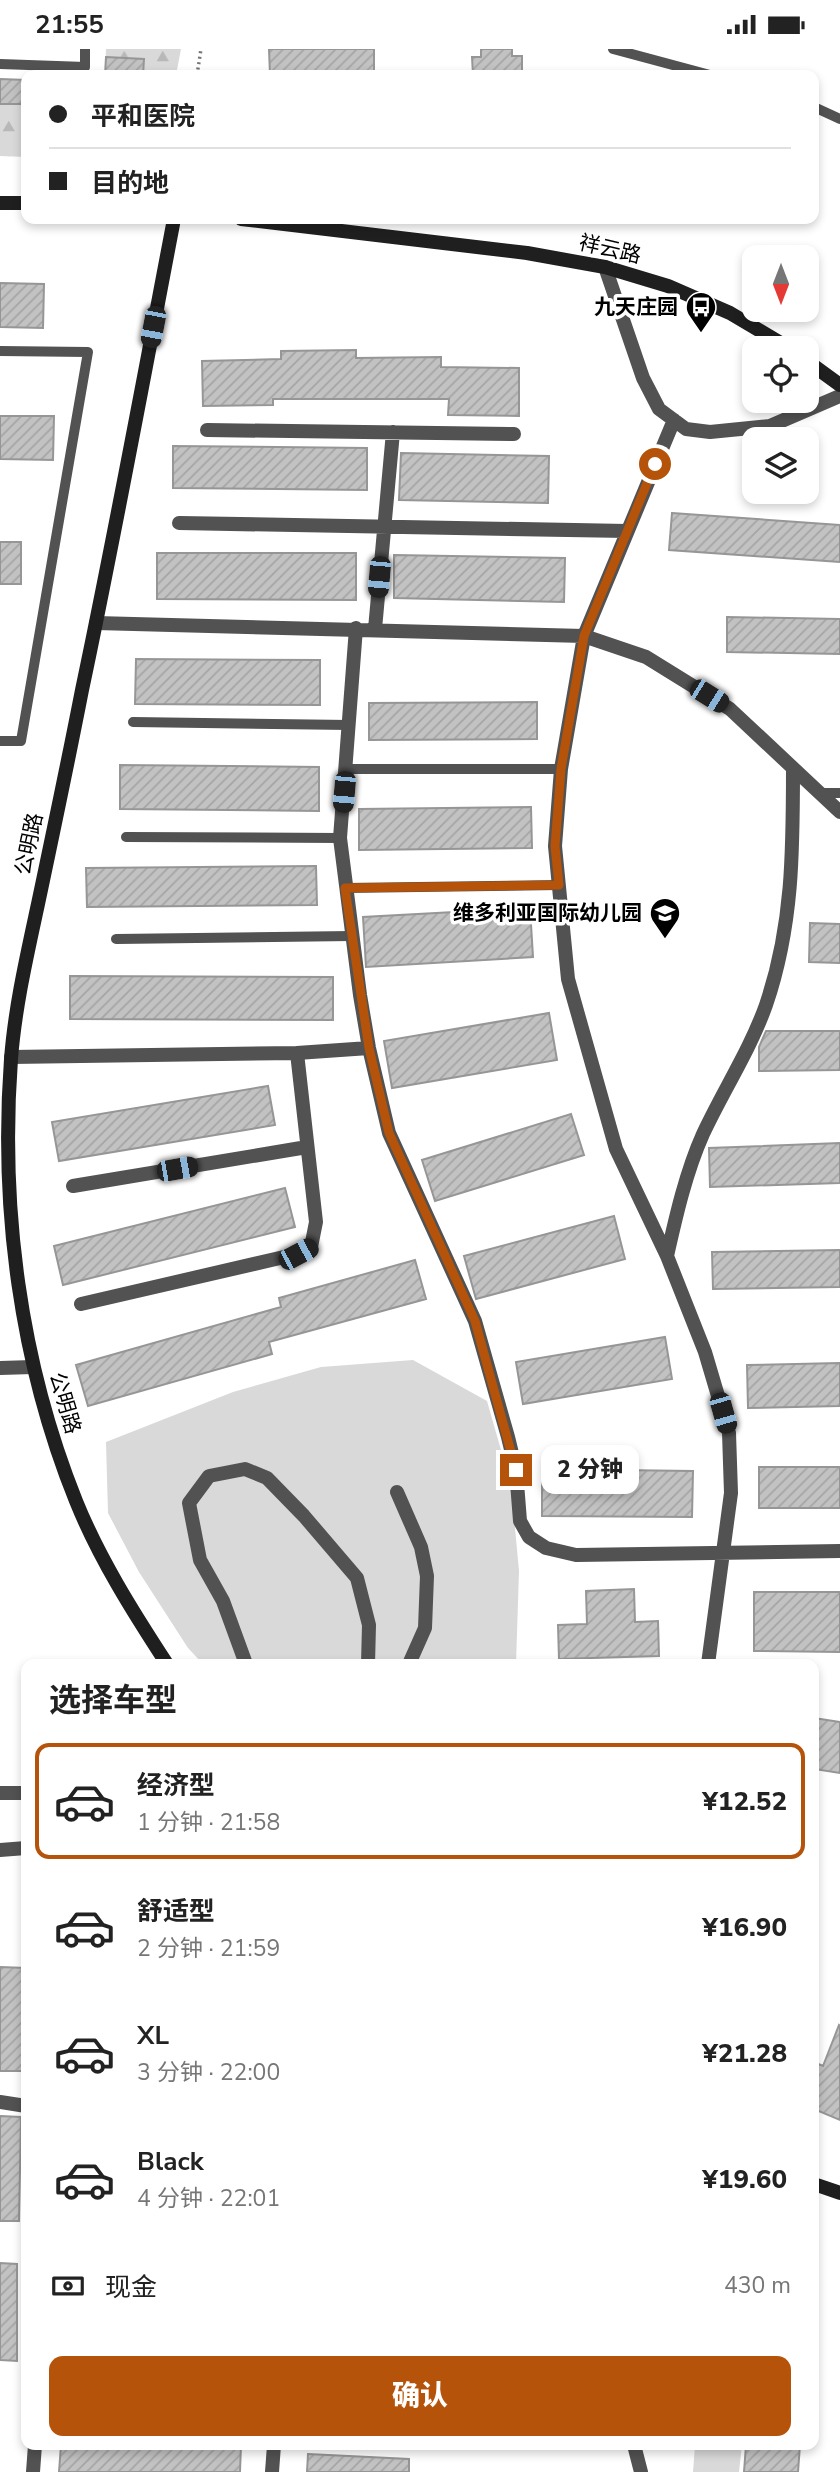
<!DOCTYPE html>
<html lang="zh">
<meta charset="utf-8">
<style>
body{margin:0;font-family:"Nunito Sans","Noto Sans SC",sans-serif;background:#f6f6f6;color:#222;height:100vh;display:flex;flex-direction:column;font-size:26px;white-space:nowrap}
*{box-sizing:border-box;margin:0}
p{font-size:23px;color:#767676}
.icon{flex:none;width:38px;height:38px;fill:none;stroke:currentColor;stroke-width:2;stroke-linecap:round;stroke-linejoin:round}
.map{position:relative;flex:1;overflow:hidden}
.drawer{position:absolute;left:21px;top:1610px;width:798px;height:791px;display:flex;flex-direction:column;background:#fff;border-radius:14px;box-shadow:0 4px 10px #0003}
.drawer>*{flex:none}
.banner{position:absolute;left:21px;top:21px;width:798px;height:154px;border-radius:14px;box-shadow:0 4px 10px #0003;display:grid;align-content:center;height:154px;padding:0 28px;background:#fff}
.needle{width:46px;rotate:180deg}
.buttons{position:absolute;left:742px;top:196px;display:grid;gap:14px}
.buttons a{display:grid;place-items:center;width:77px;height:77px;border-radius:14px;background:#fff;box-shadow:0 4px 10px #0003;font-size:35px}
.end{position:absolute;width:32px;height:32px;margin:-16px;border:9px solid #b45309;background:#fff;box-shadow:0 0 0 4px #fff}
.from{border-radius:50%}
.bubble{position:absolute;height:49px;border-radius:14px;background:#fff;box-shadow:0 4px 10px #0003;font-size:23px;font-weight:800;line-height:49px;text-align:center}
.car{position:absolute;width:21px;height:42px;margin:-21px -10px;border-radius:9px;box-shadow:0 0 5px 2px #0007;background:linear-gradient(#222 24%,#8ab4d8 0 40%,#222 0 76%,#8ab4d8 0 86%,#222 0)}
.banner b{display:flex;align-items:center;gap:24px;height:66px;font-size:26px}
.banner b+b{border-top:2px solid #e0e0e0}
.banner i{width:18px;height:18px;background:#222}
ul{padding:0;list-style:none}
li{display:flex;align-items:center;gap:21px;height:116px;margin:0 14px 10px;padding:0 14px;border:4px solid transparent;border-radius:14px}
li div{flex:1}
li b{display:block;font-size:26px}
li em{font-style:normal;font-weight:800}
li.active{border-color:#b45309}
li>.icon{width:63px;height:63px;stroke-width:1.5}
h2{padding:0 28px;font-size:32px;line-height:84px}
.pay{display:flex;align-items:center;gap:18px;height:77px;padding:0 28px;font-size:26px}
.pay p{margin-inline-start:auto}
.button{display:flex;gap:14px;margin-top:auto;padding:14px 28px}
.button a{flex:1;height:80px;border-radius:14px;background:#b45309;color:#fff;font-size:28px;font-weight:800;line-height:80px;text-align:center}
.status{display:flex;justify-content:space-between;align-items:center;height:49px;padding:0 35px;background:#fff;direction:ltr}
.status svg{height:19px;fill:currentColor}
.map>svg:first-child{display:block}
</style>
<div class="status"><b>21:55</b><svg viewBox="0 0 49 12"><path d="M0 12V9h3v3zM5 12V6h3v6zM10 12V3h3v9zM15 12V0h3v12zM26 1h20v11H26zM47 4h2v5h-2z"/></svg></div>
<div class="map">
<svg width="840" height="2423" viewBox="0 0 840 2423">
<defs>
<pattern id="forest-firs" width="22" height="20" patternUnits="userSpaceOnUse" patternTransform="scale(1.75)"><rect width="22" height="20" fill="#d9d9d9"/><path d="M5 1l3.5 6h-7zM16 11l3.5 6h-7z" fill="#b8b8b8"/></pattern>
<pattern id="building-hatch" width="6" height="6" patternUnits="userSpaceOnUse" patternTransform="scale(1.75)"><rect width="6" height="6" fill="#c2c2c2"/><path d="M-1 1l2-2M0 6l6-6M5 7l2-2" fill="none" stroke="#a5a5a5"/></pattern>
</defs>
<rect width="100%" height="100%" fill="#fff"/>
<path fill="url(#forest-firs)" d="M106,0H181L176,26H105Z
M0,55H26V108L0,107Z"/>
<path fill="#d9d9d9" d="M413,1311L487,1352L511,1436L519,1522L516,1615H203L188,1599L139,1523L108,1464L106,1393L233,1343L321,1318Z
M695,2396H742L739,2423H693Z"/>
<path fill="url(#building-hatch)" stroke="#969696" stroke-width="2" d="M269,0H374V26H270Z
M481,0H512V7H522V26H473L472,8H481Z
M106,8L144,10L143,26H105Z
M0,30L26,31V55H0Z
M0,234L44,235L43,279L0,278Z
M356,301V309L441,308V318L519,319V367L448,366L449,350H273V356L203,357L202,312L281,310V302Z
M0,367H54L53,411L0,410Z
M173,397L367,399V441L173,439Z
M401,404L549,407L548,454L399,451Z
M672,464L840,476V513L669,501Z
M0,493H21V535H0Z
M157,504H356V551L157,550Z
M394,506L565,509L564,553L394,549Z
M727,568L840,570V605L727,603Z
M136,610L320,611V656L135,655Z
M537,653V690L369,691V654Z
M120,716L319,718V762L120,760Z
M531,758L532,799L359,801V760Z
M316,817L317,856L87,858L86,819Z
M530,859L533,908L366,918L363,868Z
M810,874L840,875V914L809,913Z
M70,927L333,928V971L70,970Z
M549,964L557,1011L392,1039L384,992Z
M766,982H840V1021L759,1022V998Z
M268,1037L275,1076L59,1112L52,1073Z
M571,1065L584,1106L435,1152L422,1111Z
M840,1094V1134L710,1138L709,1099Z
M285,1139L295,1178L63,1236L54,1197Z
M614,1167L625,1210L476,1250L464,1207Z
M840,1201V1238L713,1240L712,1203Z
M415,1211L426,1250L269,1293L272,1305L88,1357L76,1316L281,1258L279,1249Z
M665,1288L672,1330L523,1355L516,1313Z
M840,1314V1357L748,1359L747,1316Z
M759,1418H840V1459H759Z
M542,1420L693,1422L692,1468L542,1467Z
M634,1540L635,1573L658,1572L659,1607L559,1610L558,1576L587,1575L586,1542Z
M754,1543H840V1603L754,1602Z
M814,1669L840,1673V1724L814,1720Z
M0,1918L26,1919L24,2022H0Z
M839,1976L840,1977V2071L814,2060V2013L823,2017Z
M0,2067L21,2068L19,2172H0Z
M0,2214L17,2215V2312L0,2311Z
M61,2396H241L240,2423H59Z
M746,2396H800L798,2423H744Z
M308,2405L409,2410V2423H307Z"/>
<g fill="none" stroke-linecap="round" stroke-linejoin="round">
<path stroke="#747474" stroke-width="3.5" stroke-dasharray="2 3.5" stroke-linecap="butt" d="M197,26L201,0"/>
<path stroke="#525252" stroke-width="10" d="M613,0L710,26
M0,15L85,18V0
M814,58L840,70
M0,302L88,303L21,692H0
M133,673L349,676
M346,720H561
M819,744H840
M126,788L340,789
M345,839L559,836
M116,890L352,887"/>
<path stroke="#525252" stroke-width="14" d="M605,218L643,329L659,360L686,380L710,383L770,377L840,347
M674,371L584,587L561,720L555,797L568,930L616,1100L667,1207L705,1303L729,1384L731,1444L708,1615
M207,381L514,385
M179,474L627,482
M96,574L584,587L646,608L730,660L840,763
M356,579L340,789L360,946L369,999L389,1084L475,1272L508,1388L516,1421L520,1472L529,1488L546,1499L576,1506L840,1502
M375,580L393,383
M11,1008L297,1004L369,999
M73,1137L307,1098
M667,1207C676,1167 686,1123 703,1085C723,1042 750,1001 766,956C793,877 793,801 793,719
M81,1255L297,1205L311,1198L316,1173L297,1004
M0,1319L33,1318
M397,1443L421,1498L427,1527L425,1579L409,1615
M246,1615L223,1552L200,1511L189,1454L209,1427L245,1420L267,1429L304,1467L357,1529L369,1576L368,1615
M0,1744H21
M0,1801L26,1799
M0,2053L26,2057
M634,2396L641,2423
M33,2423L35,2396
M272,2423L274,2396"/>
<path stroke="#1f1f1f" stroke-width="14" d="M0,154H26
M241,170L527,204L605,218L668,237L730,264L789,299
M807,312L840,336
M167,1615C133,1563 99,1509 76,1452C20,1313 0,1159 11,1010C15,958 27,906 38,855C53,784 68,713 82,641C115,485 144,327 174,170
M814,2135L840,2144"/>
</g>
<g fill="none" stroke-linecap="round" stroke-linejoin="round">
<path stroke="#b45309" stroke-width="9" d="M516,1421L475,1272L389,1084L369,999L345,839L559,836L555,797L561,720L584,587L655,415"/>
</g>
<defs>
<g id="bus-pin" transform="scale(1.575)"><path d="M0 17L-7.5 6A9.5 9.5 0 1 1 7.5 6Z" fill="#000" stroke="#fff"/><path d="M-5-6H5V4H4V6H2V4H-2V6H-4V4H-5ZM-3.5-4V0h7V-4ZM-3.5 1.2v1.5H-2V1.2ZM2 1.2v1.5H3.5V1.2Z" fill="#fff"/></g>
<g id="school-pin" transform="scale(1.575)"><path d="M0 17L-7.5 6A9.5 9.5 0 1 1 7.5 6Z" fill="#000" stroke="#fff"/><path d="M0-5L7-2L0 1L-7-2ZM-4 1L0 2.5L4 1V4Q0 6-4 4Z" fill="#fff"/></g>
</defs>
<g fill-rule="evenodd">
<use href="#bus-pin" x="701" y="258"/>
<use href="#school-pin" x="665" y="864"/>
</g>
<g text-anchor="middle" stroke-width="7" stroke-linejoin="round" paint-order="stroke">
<g font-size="21" fill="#000" stroke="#fff">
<text transform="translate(610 200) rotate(13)" y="7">祥云路</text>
<text transform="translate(29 795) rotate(-78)" y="7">公明路</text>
<text transform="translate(65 1354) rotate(74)" y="7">公明路</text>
</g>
<g font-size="21" font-weight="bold" fill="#000" stroke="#fff" text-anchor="end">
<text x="678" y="265">九天庄园</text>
<text x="642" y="871">维多利亚国际幼儿园</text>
</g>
</g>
</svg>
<div class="buttons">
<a><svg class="needle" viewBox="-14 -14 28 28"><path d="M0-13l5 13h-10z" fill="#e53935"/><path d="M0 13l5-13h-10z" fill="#767676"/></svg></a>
<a><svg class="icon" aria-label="locate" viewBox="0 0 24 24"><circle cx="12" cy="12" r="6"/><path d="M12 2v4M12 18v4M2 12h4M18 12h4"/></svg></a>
<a><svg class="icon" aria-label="layers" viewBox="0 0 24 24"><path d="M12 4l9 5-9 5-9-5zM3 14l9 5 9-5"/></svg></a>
</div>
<i class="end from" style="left:655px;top:415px"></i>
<i class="end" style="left:516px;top:1421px"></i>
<div class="bubble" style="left:541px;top:1396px;width:98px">2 分钟</div>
<i class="car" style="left:153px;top:278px;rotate:191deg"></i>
<i class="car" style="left:379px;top:528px;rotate:185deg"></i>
<i class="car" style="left:709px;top:647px;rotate:122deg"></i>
<i class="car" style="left:344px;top:743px;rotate:185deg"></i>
<i class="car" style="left:177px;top:1120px;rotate:80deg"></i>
<i class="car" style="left:298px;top:1205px;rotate:62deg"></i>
<i class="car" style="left:723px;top:1364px;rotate:164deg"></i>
<div class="banner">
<b><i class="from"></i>平和医院</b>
<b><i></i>目的地</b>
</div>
<section class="drawer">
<h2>选择车型</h2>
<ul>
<li class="active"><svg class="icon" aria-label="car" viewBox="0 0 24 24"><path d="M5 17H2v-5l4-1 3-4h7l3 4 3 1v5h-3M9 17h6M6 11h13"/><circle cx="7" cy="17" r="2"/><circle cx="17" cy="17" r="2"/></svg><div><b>经济型</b><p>1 分钟 · 21:58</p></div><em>¥12.52</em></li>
<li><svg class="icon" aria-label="car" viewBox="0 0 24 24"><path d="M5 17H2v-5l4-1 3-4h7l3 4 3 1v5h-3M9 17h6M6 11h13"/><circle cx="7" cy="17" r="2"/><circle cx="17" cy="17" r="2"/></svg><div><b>舒适型</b><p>2 分钟 · 21:59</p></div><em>¥16.90</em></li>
<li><svg class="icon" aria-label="car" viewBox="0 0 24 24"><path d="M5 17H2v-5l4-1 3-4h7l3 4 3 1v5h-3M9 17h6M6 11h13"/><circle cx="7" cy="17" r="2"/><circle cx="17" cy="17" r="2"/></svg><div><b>XL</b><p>3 分钟 · 22:00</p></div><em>¥21.28</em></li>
<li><svg class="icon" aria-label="car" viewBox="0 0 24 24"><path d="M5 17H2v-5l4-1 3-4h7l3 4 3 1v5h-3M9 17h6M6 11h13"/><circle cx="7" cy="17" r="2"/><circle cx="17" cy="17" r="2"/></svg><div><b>Black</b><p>4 分钟 · 22:01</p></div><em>¥19.60</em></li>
</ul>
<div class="pay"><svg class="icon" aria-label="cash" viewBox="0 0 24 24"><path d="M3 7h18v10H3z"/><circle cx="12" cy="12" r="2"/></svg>现金<p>430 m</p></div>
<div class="button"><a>确认</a></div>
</section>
</div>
